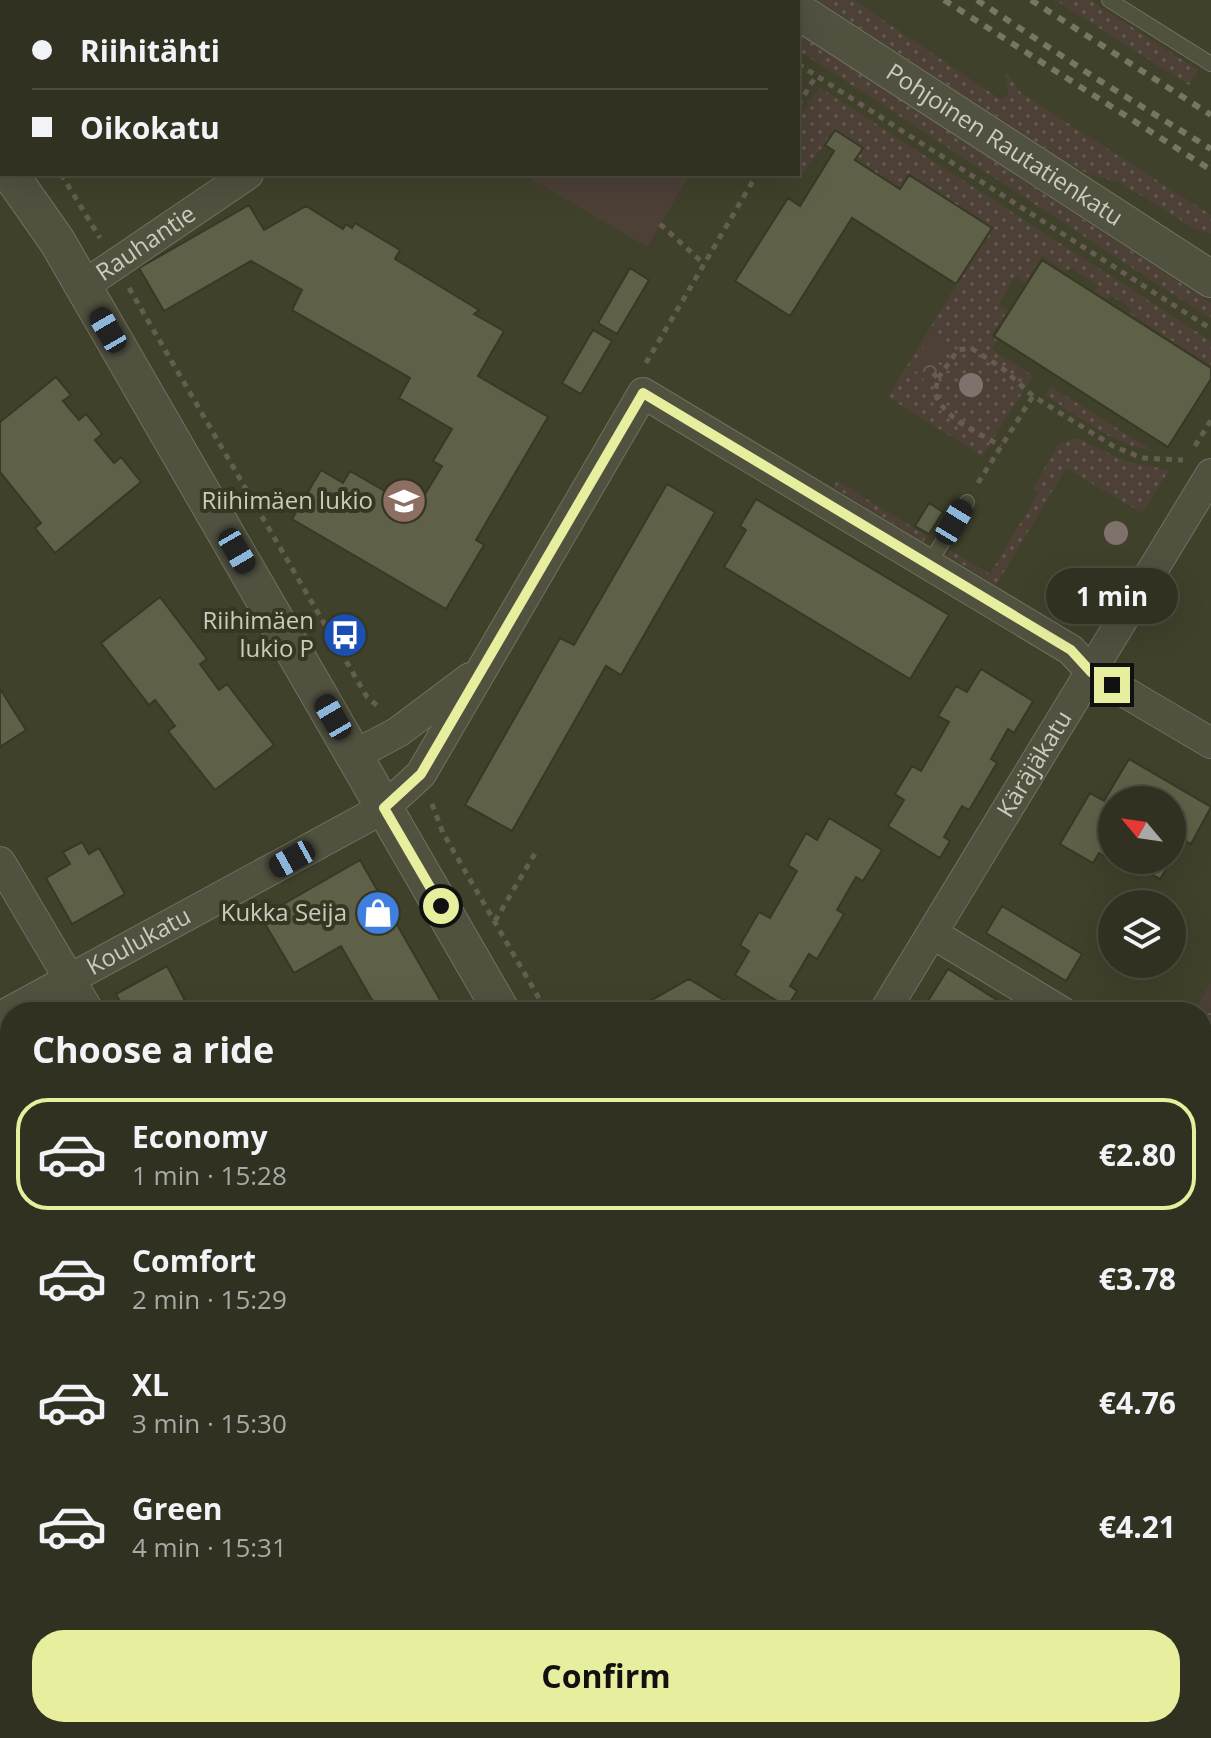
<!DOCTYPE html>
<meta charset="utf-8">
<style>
body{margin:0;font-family:"Open Sans",sans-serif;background:#3c3d2d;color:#f1f3f6;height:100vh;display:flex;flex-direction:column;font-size:30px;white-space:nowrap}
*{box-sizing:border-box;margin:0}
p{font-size:26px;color:#a8a9a5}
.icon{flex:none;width:44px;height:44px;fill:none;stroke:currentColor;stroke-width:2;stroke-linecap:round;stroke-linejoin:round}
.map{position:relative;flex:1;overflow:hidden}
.panel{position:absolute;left:0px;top:1002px;width:1212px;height:736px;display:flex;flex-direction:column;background:#303120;border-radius:32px 32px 0 0;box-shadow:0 8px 32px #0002,0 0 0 2px #4b4c3e}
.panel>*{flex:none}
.top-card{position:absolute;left:0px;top:0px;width:800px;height:176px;box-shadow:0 8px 32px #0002,0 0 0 2px #4b4c3e;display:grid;align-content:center;height:176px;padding:0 32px;background:#303120}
.needle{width:52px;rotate:299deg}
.fabs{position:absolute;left:1098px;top:786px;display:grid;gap:16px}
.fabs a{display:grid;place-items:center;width:88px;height:88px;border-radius:50%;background:#303120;box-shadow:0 8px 32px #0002,0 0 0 2px #4b4c3e;font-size:40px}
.end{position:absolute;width:36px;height:36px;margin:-18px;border:10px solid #e7ee9e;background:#111;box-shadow:0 0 0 4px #111}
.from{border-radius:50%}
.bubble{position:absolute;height:56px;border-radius:28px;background:#303120;box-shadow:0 8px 32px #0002,0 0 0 2px #4b4c3e;font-size:26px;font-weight:700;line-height:56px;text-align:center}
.car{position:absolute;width:24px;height:48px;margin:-24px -12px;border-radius:10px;box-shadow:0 0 6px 2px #0007;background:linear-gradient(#222 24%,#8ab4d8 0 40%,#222 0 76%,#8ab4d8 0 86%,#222 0)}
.top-card b{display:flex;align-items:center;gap:28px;height:76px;font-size:30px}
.top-card b+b{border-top:2px solid #4b4c3e}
.top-card i{width:20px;height:20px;background:#f1f3f6}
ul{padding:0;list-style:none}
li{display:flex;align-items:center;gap:24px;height:112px;margin:0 16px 12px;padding:0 16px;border:4px solid transparent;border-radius:32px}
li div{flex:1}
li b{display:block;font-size:30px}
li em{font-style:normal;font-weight:700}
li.selected{border-color:#e7ee9e}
li>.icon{width:72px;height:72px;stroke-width:1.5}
h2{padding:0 32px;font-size:36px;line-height:96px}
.primary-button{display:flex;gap:16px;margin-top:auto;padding:16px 32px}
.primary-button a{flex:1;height:92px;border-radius:32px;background:#e7ee9e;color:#111;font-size:32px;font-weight:700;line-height:92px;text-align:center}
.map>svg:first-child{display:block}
</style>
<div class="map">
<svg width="1211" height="1738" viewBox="0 0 1211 1738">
<defs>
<pattern id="grass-dots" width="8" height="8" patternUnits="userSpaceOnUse" patternTransform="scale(2)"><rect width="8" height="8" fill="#4c4037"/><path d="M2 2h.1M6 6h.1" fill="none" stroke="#645a52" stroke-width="1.8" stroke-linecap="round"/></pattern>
<pattern id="park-crowns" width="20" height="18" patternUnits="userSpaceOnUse" patternTransform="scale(2)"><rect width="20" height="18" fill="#4c4037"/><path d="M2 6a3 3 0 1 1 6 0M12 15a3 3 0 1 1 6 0" fill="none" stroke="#645a52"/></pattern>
</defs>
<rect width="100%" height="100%" fill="#40412b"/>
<path fill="url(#grass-dots)" d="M817,0H853L1000,99L1008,96L1005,71L1022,94L1211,215V234L1195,229L1119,182L1090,175L1070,164Z
M1055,0H1090L1198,70L1189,85Z
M798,33L1211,303V319L798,50Z
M819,87L1211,341V366L1129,313L1132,309L1110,295L1107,299L1095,292L1098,286L1070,268L1066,272L1042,256L1025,283L1015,277L999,304L1008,310L991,336L997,340L991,349L1033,376L982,456L888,397L991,228L900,189L855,160L863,148L835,130L801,175L798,174V120Z
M1050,386L1153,451C1113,445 1078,416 1045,395Z
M1076,438L1125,461L1169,470L1142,513L1066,468L996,585L947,555L950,550L990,574L1039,492L1033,488L1059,444Z
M837,481L927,536L923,542L834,487Z"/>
<path fill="url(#park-crowns)" d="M932,334L948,344L936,362L943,367L929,388L922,383L925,377L910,368Z
M1211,983V1089L1202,1083V1012H1193Z"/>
<path fill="#4c4037" d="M523,174H690L647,247Z"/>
<path fill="#5e6047" stroke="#373925" stroke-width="2" d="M835,130L863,148L855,160L900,189L909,175L992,228L956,284L852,218L790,316L735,281L788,198L800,206L834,151L825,145Z
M249,205L264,230L306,206L343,229L346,224L352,228L355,223L400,250L395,259L479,310L474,314L504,331L478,376L548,417L476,540L484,545L446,609L292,519L321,470L343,483L350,471L416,509L442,466L433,461L452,429L399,398L410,378L292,310L302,290L251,261L164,311L139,268Z
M1042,260L1211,368V379L1168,447L994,336Z
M630,268L649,280L617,334L598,323Z
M593,330L612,341L581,394L562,383Z
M56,377L71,395L63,401L79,420L86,414L102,434L95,440L114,463L121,457L141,482L55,553L35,528L41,523L0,472V422Z
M667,484L715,512L621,675L606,666L512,831L465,805L560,638L574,645Z
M756,499L949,615L910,679L724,567L746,530L740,526Z
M929,503L943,512L929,534L915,526Z
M160,597L207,659L200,664L219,690L227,684L274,745L215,790L168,731L175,726L155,700L149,705L101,643Z
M981,669L1033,701L1014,733L1008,729L991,759L997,763L969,810L962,806L944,837L950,841L940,858L888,826L904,800L895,794L912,766L921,771L949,722L938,716L956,686L967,692Z
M0,689L26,730L0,747Z
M1129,759L1211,807L1191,844L1184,840L1172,859V800H1112V860H1172L1160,879L1134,864L1130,871L1099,853L1093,863L1060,844L1090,793L1104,801Z
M829,818L882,850L863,881L856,877L837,910L844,914L817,959L809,954L790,986L797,991L787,1007L735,975L749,951L740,945L759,912L770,918L797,871L788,865L806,833L817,840Z
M82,842L89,854L99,848L125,894L72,924L46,878L70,864L63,852Z
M360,860L447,1012H379L341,946L294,973L261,917Z
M1002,906L1082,954L1066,981L986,933Z
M167,966L191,1012H125L116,994Z
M948,969L1011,1009L1010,1012H921Z
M689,979L743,1012H631Z
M1211,1197V1254L1206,1251L1202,1258V1213Z
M1202,1362L1211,1367V1505L1202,1520Z
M7,1649L10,1654V1728H30L22,1734L24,1738H0V1653Z
M520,1728H662L645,1738H526Z
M831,1728H841L847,1738H814Z
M1093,1728H1131L1137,1738H1076Z"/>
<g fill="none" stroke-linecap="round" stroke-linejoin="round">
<g stroke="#707160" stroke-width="16">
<path id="service" d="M1109,0L1211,64
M929,564L967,502
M1202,1722L1211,1738"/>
</g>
<g stroke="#707160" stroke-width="32">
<g id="minor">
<path id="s1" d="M83,286L248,174"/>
<path d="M353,756L398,732L470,678"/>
<path d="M0,862L89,1012"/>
<path d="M932,933L1062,1012"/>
<path id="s2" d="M884,1012L1211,474"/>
<path id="s3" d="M0,1017L384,808L421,774L643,393L1071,650L1091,672L1211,743"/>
<path d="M1202,1098L1211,1103"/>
<path d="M1202,1138L1211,1124"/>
<path d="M1202,1629L1211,1624"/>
<path d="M480,1728L486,1738"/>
<path d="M441,1738L448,1728"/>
<path d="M1017,1738L1034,1728"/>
</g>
</g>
<g stroke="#707160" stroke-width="38">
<g id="tertiary">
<path id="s4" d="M798,11L1211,279"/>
<path d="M10,174L57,241L502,1012"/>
<path d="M1202,1591L1211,1597"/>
<path d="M916,1728L922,1738"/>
</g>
</g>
<path stroke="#655d52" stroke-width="5" stroke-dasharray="6 6" stroke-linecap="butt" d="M700,0L703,2
M798,64L1211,329
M0,102L2,103
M798,105L816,76
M61,174L100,238
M660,224L703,263
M129,288L367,697L380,708
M646,363L757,174
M933,373L938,378L935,393C944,419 979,433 1001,446
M938,378L958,350L971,348L1002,368L1033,396L1113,446L1142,458L1183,460
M1195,446L1211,420
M978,483L1033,396
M432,804L443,833L547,1012
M495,921L537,850
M1202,1548L1211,1553
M121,1738L123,1728
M125,1738L131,1728
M972,1738L988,1729
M1064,1738L1082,1728"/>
<use href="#service" stroke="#50513f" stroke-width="14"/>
<use href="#minor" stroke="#50513f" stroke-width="30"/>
<use href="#tertiary" stroke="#50513f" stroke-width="36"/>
<path stroke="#767761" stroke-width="6" stroke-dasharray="8 8" stroke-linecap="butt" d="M944,0L1211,170
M977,0L1097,79L1211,149
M1031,0L1211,115"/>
</g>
<g fill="#7f716b">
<circle cx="971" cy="385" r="12"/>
<circle cx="1116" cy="533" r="12"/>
</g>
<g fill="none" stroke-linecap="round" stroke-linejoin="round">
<path stroke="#e7ee9e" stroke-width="10" d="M441,906L384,808L421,774L643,393L1071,650L1091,672L1112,685"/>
</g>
<defs>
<g id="school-disc" transform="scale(2.3)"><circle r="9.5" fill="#8d6e63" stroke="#353723"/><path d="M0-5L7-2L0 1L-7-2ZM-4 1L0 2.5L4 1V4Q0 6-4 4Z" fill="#fff"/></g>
<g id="bus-disc" transform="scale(2.3)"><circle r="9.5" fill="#1a4fb4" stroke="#353723"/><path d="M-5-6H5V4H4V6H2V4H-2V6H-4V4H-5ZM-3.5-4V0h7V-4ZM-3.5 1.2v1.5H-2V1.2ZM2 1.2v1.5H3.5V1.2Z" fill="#fff"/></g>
<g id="shop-disc" transform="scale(2.3)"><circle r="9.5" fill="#3f7fe0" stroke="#353723"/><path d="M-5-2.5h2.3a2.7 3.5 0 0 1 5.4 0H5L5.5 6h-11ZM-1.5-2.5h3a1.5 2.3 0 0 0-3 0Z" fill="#fff"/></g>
</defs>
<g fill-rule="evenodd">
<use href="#school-disc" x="404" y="501"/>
<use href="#bus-disc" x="345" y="635"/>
<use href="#shop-disc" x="378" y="913"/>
</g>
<g text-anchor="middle" stroke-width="8" stroke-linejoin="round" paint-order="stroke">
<g font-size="24" fill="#cacbbc" stroke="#353723">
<text dy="8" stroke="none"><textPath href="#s4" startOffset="246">Pohjoinen Rautatienkatu</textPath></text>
<text dy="8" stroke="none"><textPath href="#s1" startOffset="76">Rauhantie</textPath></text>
<text dy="8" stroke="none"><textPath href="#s2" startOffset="290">Käräjäkatu</textPath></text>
<text dy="8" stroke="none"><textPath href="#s3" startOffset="158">Koulukatu</textPath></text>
</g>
<g font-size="24" fill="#cacbbc" stroke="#353723" text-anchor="end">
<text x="373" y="509">Riihimäen lukio</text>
<text x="314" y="629">Riihimäen<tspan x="314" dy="28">lukio P</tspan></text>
<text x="347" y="921">Kukka Seija</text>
</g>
</g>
</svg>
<div class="fabs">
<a><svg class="needle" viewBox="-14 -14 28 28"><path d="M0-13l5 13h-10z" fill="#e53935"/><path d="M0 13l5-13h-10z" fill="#a8a9a5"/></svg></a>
<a><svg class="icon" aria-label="layers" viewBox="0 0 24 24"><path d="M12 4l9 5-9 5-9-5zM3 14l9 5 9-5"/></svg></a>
</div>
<i class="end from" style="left:441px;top:906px"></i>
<i class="end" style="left:1112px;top:685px"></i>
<div class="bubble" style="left:1046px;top:568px;width:132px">1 min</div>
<i class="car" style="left:108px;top:330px;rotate:330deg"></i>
<i class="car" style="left:954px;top:522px;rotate:31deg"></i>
<i class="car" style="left:237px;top:551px;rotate:150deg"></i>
<i class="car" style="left:333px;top:717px;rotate:330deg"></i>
<i class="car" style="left:292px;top:859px;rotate:241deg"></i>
<div class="top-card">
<b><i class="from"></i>Riihitähti</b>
<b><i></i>Oikokatu</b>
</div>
<section class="panel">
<h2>Choose a ride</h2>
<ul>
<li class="selected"><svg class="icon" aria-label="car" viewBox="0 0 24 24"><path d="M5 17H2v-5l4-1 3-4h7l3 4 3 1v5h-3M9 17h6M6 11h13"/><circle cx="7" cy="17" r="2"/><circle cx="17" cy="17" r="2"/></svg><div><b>Economy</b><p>1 min · 15:28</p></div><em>€2.80</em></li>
<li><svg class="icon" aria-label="car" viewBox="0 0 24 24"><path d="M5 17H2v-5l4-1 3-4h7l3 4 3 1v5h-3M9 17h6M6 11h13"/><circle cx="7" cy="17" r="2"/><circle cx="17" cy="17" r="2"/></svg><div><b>Comfort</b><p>2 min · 15:29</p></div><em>€3.78</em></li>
<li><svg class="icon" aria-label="car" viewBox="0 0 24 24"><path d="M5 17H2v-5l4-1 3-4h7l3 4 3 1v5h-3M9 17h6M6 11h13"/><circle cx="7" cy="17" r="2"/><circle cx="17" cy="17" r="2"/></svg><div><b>XL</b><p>3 min · 15:30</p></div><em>€4.76</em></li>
<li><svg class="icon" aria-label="car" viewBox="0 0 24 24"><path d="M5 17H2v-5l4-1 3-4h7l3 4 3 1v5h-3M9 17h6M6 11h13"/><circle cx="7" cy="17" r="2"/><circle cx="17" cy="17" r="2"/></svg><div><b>Green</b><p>4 min · 15:31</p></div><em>€4.21</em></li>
</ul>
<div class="primary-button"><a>Confirm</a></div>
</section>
</div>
